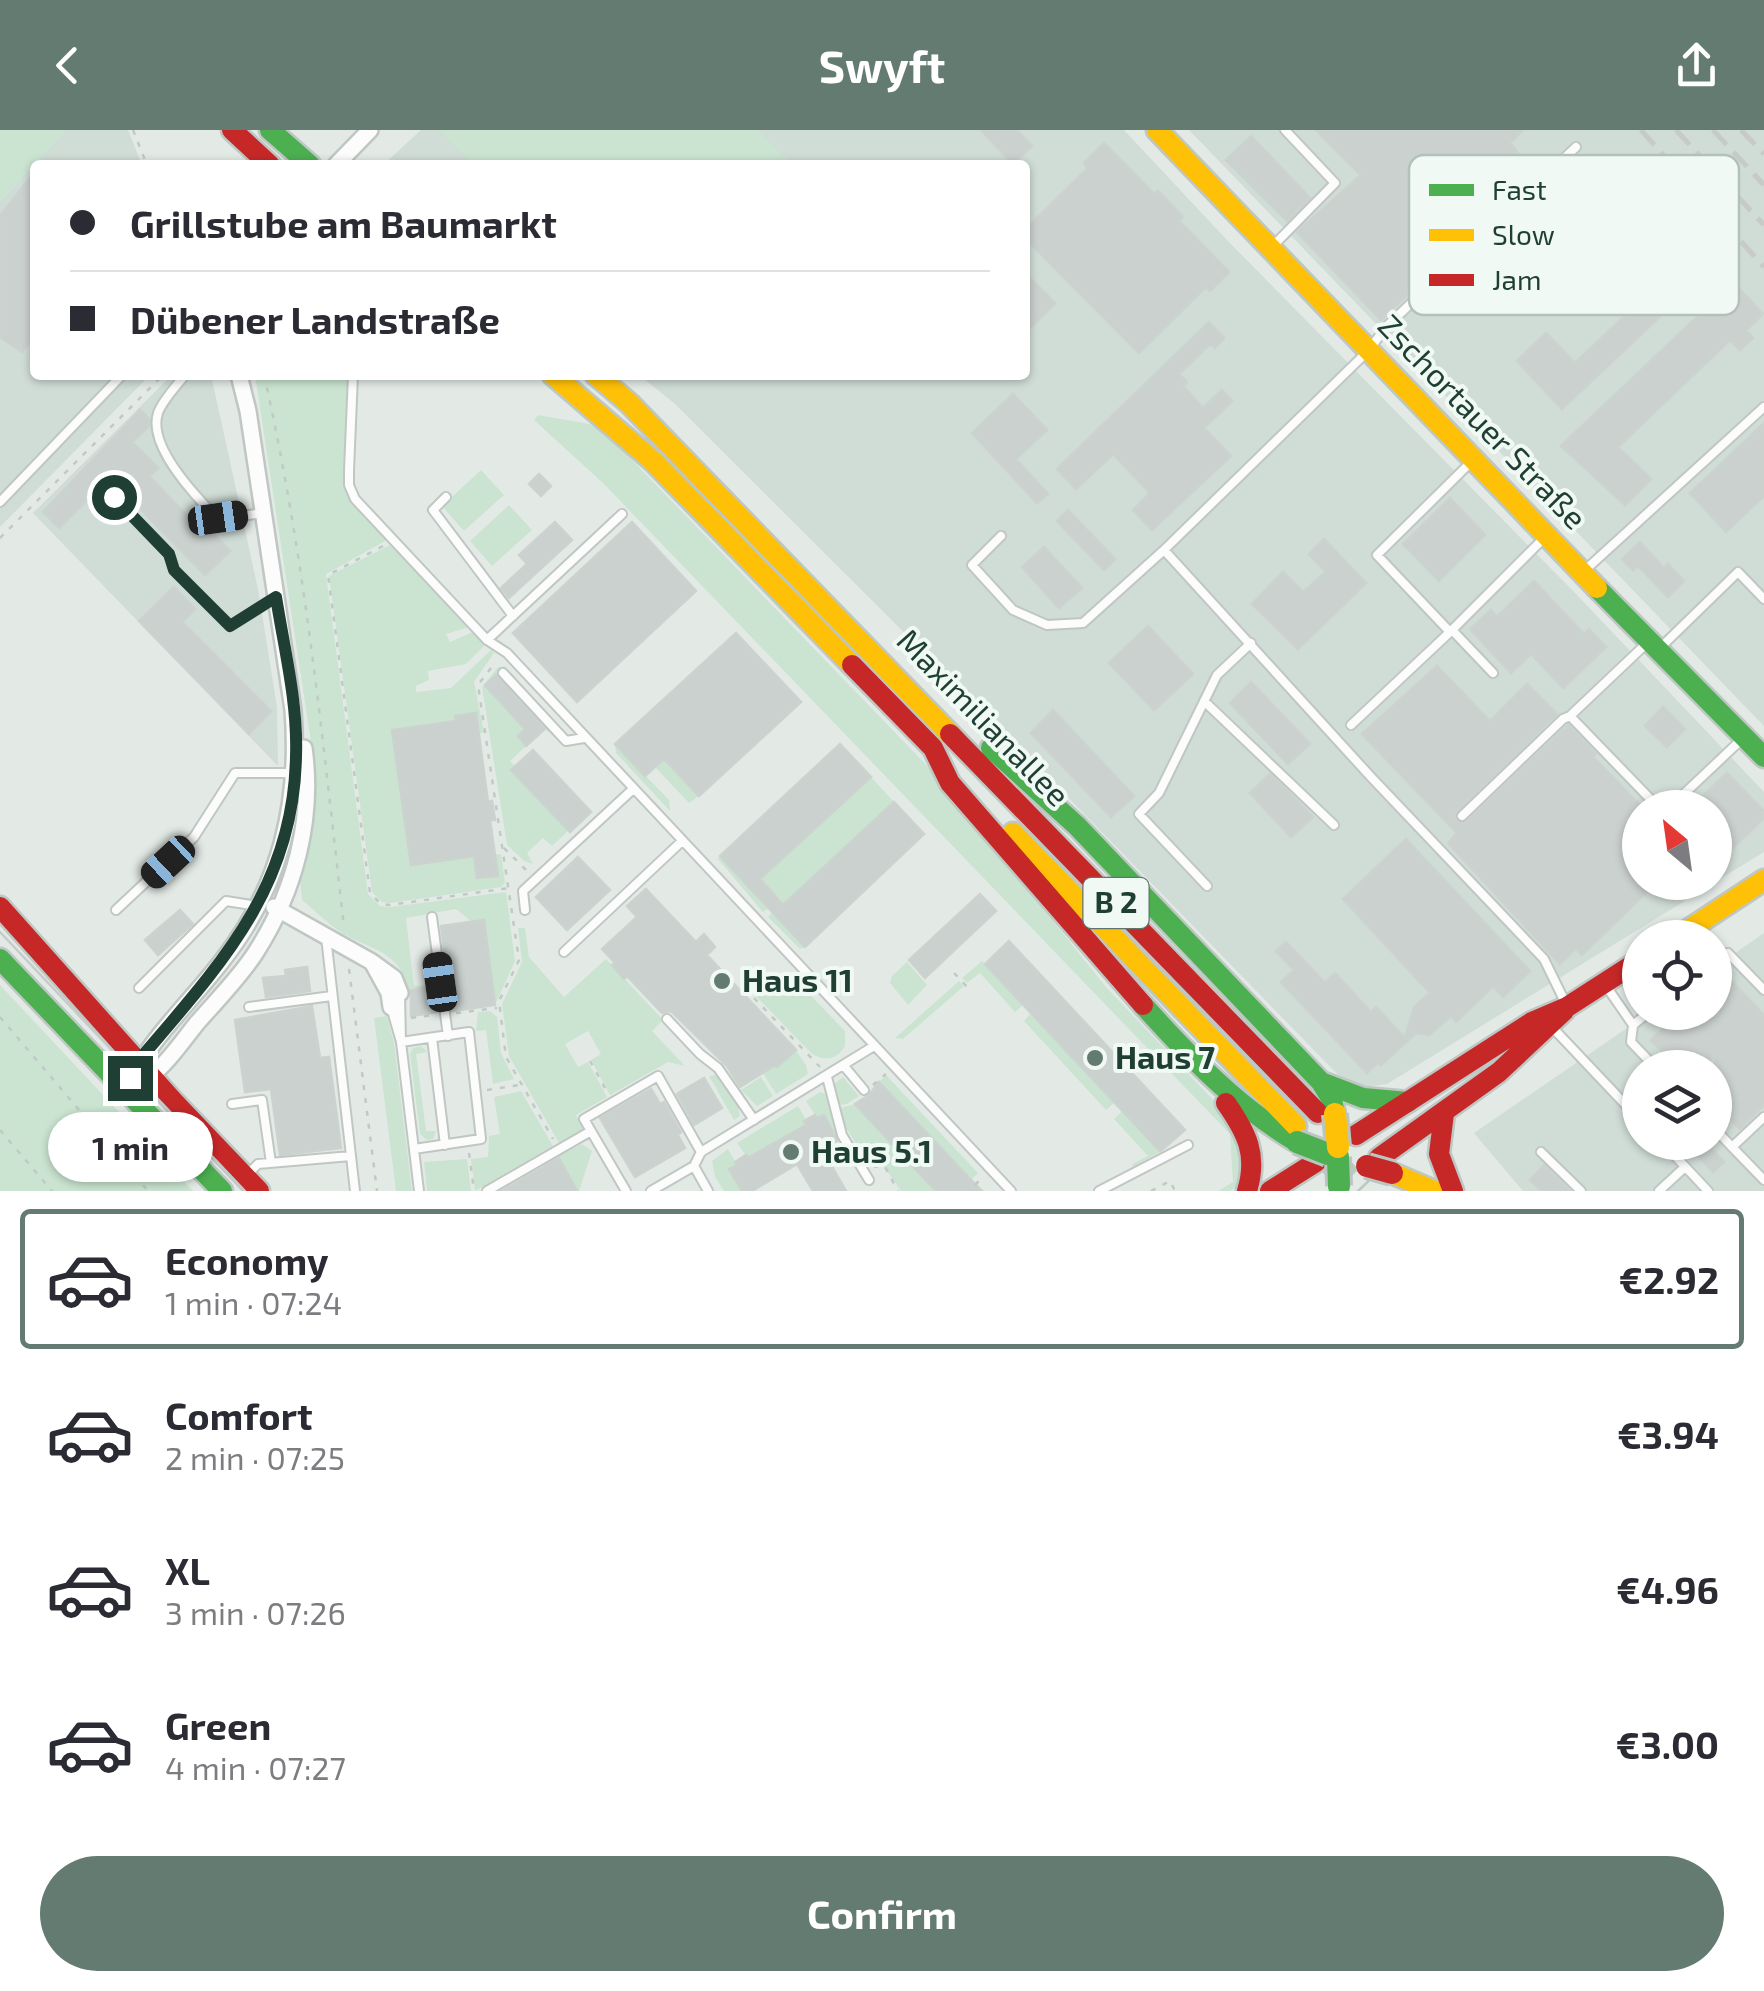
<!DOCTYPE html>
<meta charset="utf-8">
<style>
body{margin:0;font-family:"Exo 2",sans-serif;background:#f7f7f7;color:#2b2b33;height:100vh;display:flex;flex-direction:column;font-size:38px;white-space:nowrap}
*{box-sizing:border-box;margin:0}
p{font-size:32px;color:#7c7c81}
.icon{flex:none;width:55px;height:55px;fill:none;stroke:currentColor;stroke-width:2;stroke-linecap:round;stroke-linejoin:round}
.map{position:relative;height:1061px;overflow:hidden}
.drawer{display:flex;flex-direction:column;background:#fff;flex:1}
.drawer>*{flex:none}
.hud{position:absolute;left:30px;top:30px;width:1000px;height:220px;border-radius:10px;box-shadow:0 2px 8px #0004;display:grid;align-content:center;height:220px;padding:0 40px;background:#fff}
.needle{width:65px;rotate:331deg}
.tools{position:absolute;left:1622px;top:660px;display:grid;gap:20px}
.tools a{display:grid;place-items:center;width:110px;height:110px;border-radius:50%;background:#fff;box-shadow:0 2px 8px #0004;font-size:50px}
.end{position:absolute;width:45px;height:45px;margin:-22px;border:12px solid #1f3f34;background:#fff;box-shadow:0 0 0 5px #fff}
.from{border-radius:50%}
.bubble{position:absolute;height:70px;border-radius:35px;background:#fff;box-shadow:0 2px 8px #0004;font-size:32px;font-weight:700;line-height:70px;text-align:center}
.car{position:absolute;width:30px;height:60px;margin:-30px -15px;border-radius:12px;box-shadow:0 0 8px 2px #0007;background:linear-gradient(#222 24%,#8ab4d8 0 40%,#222 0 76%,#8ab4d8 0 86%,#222 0)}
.hud b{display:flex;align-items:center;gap:35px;height:95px;font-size:38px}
.hud b+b{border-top:2px solid #e1e1e2}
.hud i{width:25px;height:25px;background:#2b2b33}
ul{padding:18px 0 0;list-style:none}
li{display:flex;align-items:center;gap:30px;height:140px;margin:0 20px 15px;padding:0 20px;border:5px solid transparent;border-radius:10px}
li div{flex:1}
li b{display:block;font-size:38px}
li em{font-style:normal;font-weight:700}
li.active{border-color:#647b72}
li>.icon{width:90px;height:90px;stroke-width:1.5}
.button{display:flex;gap:20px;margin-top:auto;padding:20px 40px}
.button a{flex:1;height:115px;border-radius:60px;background:#647b72;color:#fff;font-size:40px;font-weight:700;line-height:115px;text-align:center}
header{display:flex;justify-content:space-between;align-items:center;height:130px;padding:0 40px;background:#647b72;color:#fff;font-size:45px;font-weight:700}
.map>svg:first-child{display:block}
</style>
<header><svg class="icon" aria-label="back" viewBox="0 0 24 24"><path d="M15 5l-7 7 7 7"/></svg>Swyft<svg class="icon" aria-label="share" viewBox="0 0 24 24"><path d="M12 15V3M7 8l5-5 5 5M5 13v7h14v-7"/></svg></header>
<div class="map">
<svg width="1764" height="1061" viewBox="0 0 1764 1061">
<rect width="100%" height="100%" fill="#e3eae6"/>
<path fill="#d0dcd6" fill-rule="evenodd" d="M66,0H128L142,35H35V245H150L0,397V71Z
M421,0H1124L1226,109L1578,466L1764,662V722L1715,752V678H1640V752L1714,753L1387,954L1366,957L1344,951L1018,616L674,273L639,245H1025V35H383Z
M1189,0H1764V596Z
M172,245H211L258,459L277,577L278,636L33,383Z
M1764,803V1061H1523L1474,1003L1649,883L1715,882V837ZM1640,938H1715V1012H1640Z"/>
<path fill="#cae4d1" d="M0,0H66L0,71Z
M439,0H758L792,35H473Z
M255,245H350L345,357L352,371L387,410L326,444L368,764L380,776L390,777L506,762L515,831L495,875L484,790L472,792L456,779L406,788L414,856L434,854L437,882L434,883L431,858L408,859C400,819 366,819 339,801C326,792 314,780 302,770L299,738L311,706L313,625Z
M538,285L590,294L608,305L936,645L1106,857L1236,994L1243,1053L1230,1061H1218L1233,1052L1230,1004L604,354L534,290Z
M481,340L504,365L464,401L442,376Z
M509,375L532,400L492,436L470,411Z
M390,415L469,497L446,504L450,512L473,502L485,515L466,534L428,541L429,550L416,556V562L451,558L491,520L494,523L474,552L484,602L479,604L456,586V591L392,600L411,734L474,726L478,748L497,745L495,725L501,724L505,753L501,757L390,773L382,772L372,762L329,446Z
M761,529L775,546L674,639L699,666L689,673L655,637L658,634L654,629Z
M506,536L500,547L562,614L535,590L518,606L526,616L510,631L515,636L512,640L568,701L552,716L543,708L527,723L533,734L524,731L507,715L482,557L498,537Z
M615,614L669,670L670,681L616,623Z
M871,647L894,672L774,783L805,817L800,819L768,787L772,782L769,778L763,782L718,729L720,726L751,757Z
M518,798H525L529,827L564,867L606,829L663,890L652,901L685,936L668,932L610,965L591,930L601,924L588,901L565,914L578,937L588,932L607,967L576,985L583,999L559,1013L509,926L502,874L522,832Z
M982,831L1023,875L1015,882L980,843L967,853L962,848Z
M907,832L927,855L908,875L890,853L892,846Z
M789,843L845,901V916C837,930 824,932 811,923L751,861Z
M959,851L964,856L903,909L895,908Z
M0,855L193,1061H0Z
M490,881L497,887L501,923L514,949L493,954L486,900L476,901L478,882Z
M1031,883L1114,973L1106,980L1024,891Z
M387,886L394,913L412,1061H396L374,888Z
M421,916L427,922L416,924L426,1001H436L433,1009L427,1010L420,1004L410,924L413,918Z
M760,919L777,937L796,920L806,935L808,944L776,964L755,931Z
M717,945L737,973L740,986L734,990L709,946Z
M886,945L978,1043L971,1050L879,952Z
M761,947L773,966L757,976L741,960Z
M843,947L859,966L847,974L839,975L834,954Z
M521,961L553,1016L475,1061L471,1029L488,1027L489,1006L500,1004L494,967Z
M820,962L825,964L838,1010L824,985L817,988L806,971Z
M855,974L936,1061H901L881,1032L869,1036L844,994L840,978Z
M798,976L806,990V995L748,1028L737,1013Z
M1122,981L1160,1022L1133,1037L1132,1034L1148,1026L1114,989Z
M582,1014L592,1021L579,1061H576L557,1026Z
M728,1019L737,1035L729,1040L742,1061H724L715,1047L712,1031Z
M467,1029L471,1061H427L424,1032Z"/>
<path fill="#cad1ce" stroke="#ccd3cf" stroke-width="2.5" d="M981,0H1017L1032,16L1013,34Z
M1316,0H1523L1510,13L1519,24L1507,35L1523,53L1381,190L1297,102L1361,45Z
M1251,6L1310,68L1287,91L1226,30Z
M1104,13L1154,64L1158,61L1183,87L1179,91L1229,142L1210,161L1206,157L1139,223L1025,108V100L1088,38L1084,33Z
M35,41V205L22,222L0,207V86Z
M1639,51L1763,184L1746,200L1753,208L1740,220L1730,210L1618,317L1651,349L1625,375L1561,316L1699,185L1680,165L1693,152L1617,72Z
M1025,143L1055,173L1025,203Z
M1649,163L1667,180L1562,279L1517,231L1546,203L1575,233Z
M1209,192L1224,208L1215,218L1210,214L1179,244L1187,252L1183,256L1203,278L1222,260L1232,271L1204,298L1231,326L1152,400L1133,380L1150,363L1113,324L1076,359L1057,339Z
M1013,264L1047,300L1016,329L1048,364L1037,373L972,303Z
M140,280L150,290L149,296L132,312L158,338L149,346L196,395L201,391L230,421L205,445L106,344L84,367L87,370L59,398L43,382Z
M1764,293V366L1726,402L1690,363Z
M539,344L551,356L541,366L529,354Z
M1450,368L1485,405L1439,451L1403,414Z
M1068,380L1115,429L1104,440L1057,391Z
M555,392L572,410L509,468L501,458L527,434L519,425Z
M632,392L696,461L577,572L513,503Z
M1324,409L1366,453L1298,519L1252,474L1283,442L1303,462L1326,442L1309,424Z
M1640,412L1664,438L1668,434L1684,451L1668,467L1638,436L1633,440L1622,429Z
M1044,417L1082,458L1059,478L1022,437Z
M1534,451L1584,504L1589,499L1606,517L1563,558L1531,524L1511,543L1470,499L1491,480L1497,487Z
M174,457L195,479L182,492L271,581L249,604L139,491Z
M1148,496L1193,544L1154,580L1109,533Z
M736,503L801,572L699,666L664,629L645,646L615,614Z
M1437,536L1490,591L1527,554L1557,584L1457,681L1455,687L1457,692L1467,691L1568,595L1596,624L1593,627L1640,675V752H1657L1582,825L1576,818L1560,834L1448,713L1457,703L1362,604Z
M496,545L545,599L526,616L518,606L525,599L485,555Z
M1251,552L1310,614L1288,634L1230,573Z
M1663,577L1685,599L1667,617L1645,596Z
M1053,580L1134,666L1111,687L1031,603Z
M476,583L488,672L492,671L495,690H490L498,746L477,748L474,726L411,735L392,600L456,591L455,586Z
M840,614L871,647L760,749L783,775L894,672L924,704L805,817L720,726Z
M533,620L591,682L570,702L511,640Z
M1727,643L1764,681V688L1715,735V678H1690Z
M1270,644L1313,687L1291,707L1250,663Z
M1406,709L1530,841L1503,867L1493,856L1456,892L1451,886L1429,905L1416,903L1381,935L1378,932L1367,943L1281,852L1294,840L1276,821L1286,812L1325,853L1335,843L1371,882L1376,877L1405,908L1414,877L1430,863L1343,769Z
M578,727L610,760L567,800L536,767Z
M646,759L696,812L704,804L715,817L707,825L796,920L777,937L775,935L740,957L727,936L671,881L662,883L627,846L624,849L612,835L615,833L602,819L637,787L627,776Z
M980,764L996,781L925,848L909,830Z
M180,780L193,794L158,825L145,810Z
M484,790L495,875L452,881L441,796Z
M1009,811L1185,1000L1163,1019L1160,1021L985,834Z
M307,837L310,861L266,867L263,848L286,846L285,840Z
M1723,842L1764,885V975L1740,999L1715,975V925L1702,938H1678L1651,910L1680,882H1715V849Z
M434,857L437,882L411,886V860Z
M312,876L320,928L329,927L341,1018L280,1025L271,959L245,962L235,890Z
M704,948L722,978L694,995L677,964Z
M879,952L971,1050L982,1061H936L855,974L869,965Z
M651,959L660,974L664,972L681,1002L678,1005L685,1018L635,1047L600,988Z
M815,985L817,988L824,985L833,1002L837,1011L822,1019L846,1061H813L797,1034L752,1061H742L729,1039L737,1035L735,1032L746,1025L748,1028L806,995L804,991Z
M1684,1012H1705L1724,1032L1713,1042Z
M559,1028L577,1061H502Z
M1544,1035L1570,1061H1541L1530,1050Z"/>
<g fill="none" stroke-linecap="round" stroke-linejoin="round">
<path stroke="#bcc8c2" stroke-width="28" stroke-dasharray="28 14" stroke-linecap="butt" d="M1329,1029L1360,1061"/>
<g stroke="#c0c7c3" stroke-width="12">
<path id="lane" d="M1271,118L1335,53L1285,0
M185,245C177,255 162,271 158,283C147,316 196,367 218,389L264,383
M353,245L349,340V355L355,369L487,510L507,523L1011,1061
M1469,334L1377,425L1450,502L1546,406
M114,367L169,424L174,440L230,496L276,467
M446,367L433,380L513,486
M0,372L122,245
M1001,406L972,435L1013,480L1047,495L1083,493L1164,420L1368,221L1387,196L1576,17
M1164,420L1371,647L1544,829L1567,876
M1583,442L1764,277
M1452,500L1493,543
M487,510L622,384
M1647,513L1570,586L1659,678
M1659,519L1738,442L1764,469
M503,543L566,611L584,608
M1204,571L1334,695
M1351,595L1450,502
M1669,678L1742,609
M1462,686L1563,589L1570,586
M1207,756L1139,684L1159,663L1217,545L1251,513
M116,780L194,707L235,643H295
M525,780L523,761L632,660
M432,787L448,906
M326,807L355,1061
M564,822L681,712
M1715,833L1728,823L1764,860
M1604,853L1633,895L1631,912L1656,938
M139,858L226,771L258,776
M249,877L332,866
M391,877L401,912L400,864
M667,889L700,924L718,938L754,990
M1633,895L1649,882
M1551,896L1640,990
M432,908L445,1015
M844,936L864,960
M827,947L842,1005L869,1050
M232,974L262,970L271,1033
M1715,999L1732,1017L1764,987
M1662,1012L1708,1061
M1732,1017L1764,1050
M414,1019L481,1009L469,902L401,912L419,1061
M1541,1022L1581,1061
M694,1036L708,1061
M246,1046L258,1034L351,1026
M487,1061L591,1001
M626,1061L584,989L658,946L701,1022
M651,1061L694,1036L701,1022L874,916
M1099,1061L1188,1015
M1659,1061L1685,1037"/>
</g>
<g stroke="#c0c7c3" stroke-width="20">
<path id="street" d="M336,35L370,0
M274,777L372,832
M391,877L389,863L372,832L394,848L400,863
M126,959C148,910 189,874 222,831C281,756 300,674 293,580L248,281L239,245
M126,959C159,948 176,919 197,893C217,870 240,847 256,822C295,761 314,689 304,618"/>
</g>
<g stroke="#bec7c3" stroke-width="25">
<path id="fast" d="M270,0L310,35
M1597,458L1764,627
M991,618L1077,696L1321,952L1332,970L1335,984
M0,829L222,1061
M1143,875C1190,927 1236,976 1297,1012
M1321,952L1363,968L1408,972"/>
</g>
<g stroke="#bec7c3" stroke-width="25">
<path id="slow" d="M1157,0L1597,458
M553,245L653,331L852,535
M596,245L629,273L950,604
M1013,703L1296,996
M1676,808L1764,750
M1392,1043L1434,1061"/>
</g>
<g stroke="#bec7c3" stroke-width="25">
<path id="jam" d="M232,0L270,35
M852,535L933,618L950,653L1143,875
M950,604L1318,983
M0,777L174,972L259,1061
M1226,973C1247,1003 1258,1025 1247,1061
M1444,983L1439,1024L1453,1061
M1356,1005L1532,892L1567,877L1640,830
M1379,1028L1499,942L1564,881
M1270,1061L1316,1032"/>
</g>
<path stroke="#c0cac5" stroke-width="2.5" stroke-dasharray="5 8" stroke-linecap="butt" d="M133,0L147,35
M264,245C305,426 323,613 344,797
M0,408L163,245
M383,416L328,445L370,763L381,774L390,775L509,758
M491,538L478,555L519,830L499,871L506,927L553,1009
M504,718L526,740
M349,839L377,1061
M954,843L970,860
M754,868L820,937
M456,883L497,878
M0,887L148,1061
M411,888L433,885
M590,931L606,960
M873,955L886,944
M487,960L519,955
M0,1000L52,1061
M469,1023L474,1061
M874,1037L884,1035L898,1061
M975,1055L982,1048
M1151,1061L1170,1051L1175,1061"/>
<use href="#lane" stroke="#fbfcfb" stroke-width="8"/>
<use href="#street" stroke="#fbfcfb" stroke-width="15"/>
<use href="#fast" stroke="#4caf50" stroke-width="20"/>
<use href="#slow" stroke="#ffc107" stroke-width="20"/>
<use href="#jam" stroke="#c62828" stroke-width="20"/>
<path stroke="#c6cbc9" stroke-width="2.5" d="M0,802L245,1061"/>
<path stroke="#c6cbc9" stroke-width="5" stroke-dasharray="20 10" stroke-linecap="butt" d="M1641,0L1764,137
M1676,0L1764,95
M1713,0L1764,55
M1741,0L1764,24"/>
<g stroke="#bbc6c2" stroke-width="28" stroke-linecap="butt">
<path id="fast-bridge" d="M1297,1012L1328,1024
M1338,1027L1339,1056"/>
</g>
<g stroke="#bbc6c2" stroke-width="28" stroke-linecap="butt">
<path id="slow-bridge" d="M1335,984L1338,1017"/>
</g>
<g stroke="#bbc6c2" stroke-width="28" stroke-linecap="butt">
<path id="jam-bridge" d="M1367,1036L1392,1043"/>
</g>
<use href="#fast-bridge" stroke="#4caf50" stroke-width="22"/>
<use href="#slow-bridge" stroke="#ffc107" stroke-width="22"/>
<use href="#jam-bridge" stroke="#c62828" stroke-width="22"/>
</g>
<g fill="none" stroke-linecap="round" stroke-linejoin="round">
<path stroke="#1f3f34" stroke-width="12" d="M114,367L169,424L174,440L230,496L276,467C284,518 298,573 296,626C294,758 219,836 139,930L130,948"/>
</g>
<g fill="#647b72" stroke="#f1f9f4" stroke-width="4">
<circle cx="722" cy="851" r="10"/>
<circle cx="1095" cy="928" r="10"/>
<circle cx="791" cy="1022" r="10"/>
</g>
<g text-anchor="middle" stroke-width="8" stroke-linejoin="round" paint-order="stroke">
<rect fill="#f1f9f4" stroke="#5e776e" stroke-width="2.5" x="1083.5" y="748" width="65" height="50" rx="8"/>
<g font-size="30" font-weight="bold" fill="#1f3f34">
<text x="1116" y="783">B 2</text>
</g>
<g font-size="32" fill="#1f3f34" stroke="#f1f9f4">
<text transform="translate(1482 292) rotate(46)" y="11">Zschortauer Straße</text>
<text transform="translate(983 588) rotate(46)" y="11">Maximilianallee</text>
</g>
<g font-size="32" font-weight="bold" fill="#1f3f34" stroke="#f1f9f4" text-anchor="start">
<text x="742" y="862">Haus 11</text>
<text x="1115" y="939">Haus 7</text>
<text x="811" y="1033">Haus 5.1</text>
</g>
</g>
<rect x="1409" y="25" width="330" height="160" rx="15" fill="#f1f9f4" stroke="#b2c1ba" stroke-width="2.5"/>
<rect x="1429" y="54" width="45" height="12" fill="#4caf50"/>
<rect x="1429" y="99" width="45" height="12" fill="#ffc107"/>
<rect x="1429" y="144" width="45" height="12" fill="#c62828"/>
<g font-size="28" fill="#1f3f34">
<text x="1492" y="70">Fast</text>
<text x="1492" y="115">Slow</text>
<text x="1492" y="160">Jam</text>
</g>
</svg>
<div class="tools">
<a><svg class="needle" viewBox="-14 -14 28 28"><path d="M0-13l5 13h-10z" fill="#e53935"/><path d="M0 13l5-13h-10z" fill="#7c7c81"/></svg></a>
<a><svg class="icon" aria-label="locate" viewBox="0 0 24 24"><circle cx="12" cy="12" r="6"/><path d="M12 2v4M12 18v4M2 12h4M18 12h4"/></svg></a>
<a><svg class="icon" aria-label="layers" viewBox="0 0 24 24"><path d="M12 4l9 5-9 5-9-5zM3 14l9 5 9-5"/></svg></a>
</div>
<i class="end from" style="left:114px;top:367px"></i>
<i class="end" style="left:130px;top:948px"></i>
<div class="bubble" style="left:48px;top:982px;width:165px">1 min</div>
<i class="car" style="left:218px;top:388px;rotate:82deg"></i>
<i class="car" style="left:168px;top:732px;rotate:227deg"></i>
<i class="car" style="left:440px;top:852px;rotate:352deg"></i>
<div class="hud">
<b><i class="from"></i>Grillstube am Baumarkt</b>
<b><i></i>Dübener Landstraße</b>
</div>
</div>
<section class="drawer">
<ul>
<li class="active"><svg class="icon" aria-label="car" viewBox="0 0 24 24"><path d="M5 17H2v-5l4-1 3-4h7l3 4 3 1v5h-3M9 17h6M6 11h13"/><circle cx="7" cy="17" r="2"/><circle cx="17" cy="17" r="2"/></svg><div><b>Economy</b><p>1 min · 07:24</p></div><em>€2.92</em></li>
<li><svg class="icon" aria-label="car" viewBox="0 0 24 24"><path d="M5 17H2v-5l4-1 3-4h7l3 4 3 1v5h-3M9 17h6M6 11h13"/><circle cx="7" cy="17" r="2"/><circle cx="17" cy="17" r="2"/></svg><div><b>Comfort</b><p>2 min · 07:25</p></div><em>€3.94</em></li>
<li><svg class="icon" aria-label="car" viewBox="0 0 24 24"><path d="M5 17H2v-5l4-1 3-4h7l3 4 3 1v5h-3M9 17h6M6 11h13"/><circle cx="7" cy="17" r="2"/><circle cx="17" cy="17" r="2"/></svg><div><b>XL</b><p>3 min · 07:26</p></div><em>€4.96</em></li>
<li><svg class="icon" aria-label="car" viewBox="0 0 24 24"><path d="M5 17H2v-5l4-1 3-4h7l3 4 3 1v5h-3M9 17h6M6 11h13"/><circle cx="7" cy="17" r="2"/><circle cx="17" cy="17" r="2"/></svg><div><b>Green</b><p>4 min · 07:27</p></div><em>€3.00</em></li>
</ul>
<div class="button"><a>Confirm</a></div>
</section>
